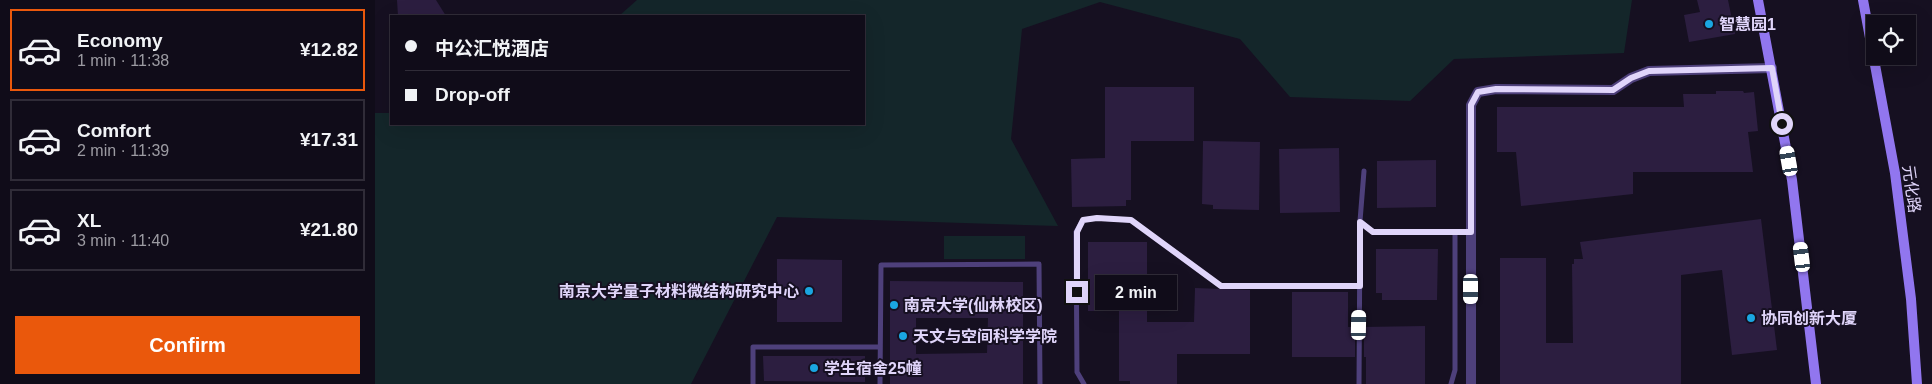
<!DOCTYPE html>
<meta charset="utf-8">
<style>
body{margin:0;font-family:Arial,"Noto Sans SC",sans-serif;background:#1e1a26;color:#f1f3f6;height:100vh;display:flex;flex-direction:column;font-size:19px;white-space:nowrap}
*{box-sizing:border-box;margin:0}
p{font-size:16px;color:#9c9ba2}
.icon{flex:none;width:28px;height:28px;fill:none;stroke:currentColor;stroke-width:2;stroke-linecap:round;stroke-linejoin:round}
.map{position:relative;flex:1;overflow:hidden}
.side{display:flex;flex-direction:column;background:#100c19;width:375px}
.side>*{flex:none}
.guide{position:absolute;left:15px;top:15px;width:475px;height:110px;border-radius:0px;box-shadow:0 5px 20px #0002,0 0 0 1px #302c38;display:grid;align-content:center;height:110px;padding:0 15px;background:#100c19}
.tools{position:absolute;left:1491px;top:15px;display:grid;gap:10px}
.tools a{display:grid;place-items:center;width:50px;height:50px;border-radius:0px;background:#100c19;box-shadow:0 5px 20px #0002,0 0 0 1px #302c38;font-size:25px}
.end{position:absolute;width:22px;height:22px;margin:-11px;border:6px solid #e0d5fa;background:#111;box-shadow:0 0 0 2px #111}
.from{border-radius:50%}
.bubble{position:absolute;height:35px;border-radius:0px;background:#100c19;box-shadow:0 5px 20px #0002,0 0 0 1px #302c38;font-size:16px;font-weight:700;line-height:35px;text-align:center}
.car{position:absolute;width:15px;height:30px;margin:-15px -8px;border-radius:6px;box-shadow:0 0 4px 1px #0007;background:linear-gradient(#fff 24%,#345 0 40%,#fff 0 76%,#345 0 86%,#fff 0)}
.guide b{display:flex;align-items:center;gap:18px;height:48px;font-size:19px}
.guide b+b{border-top:1px solid #302c38}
.guide i{width:12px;height:12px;background:#f1f3f6}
ul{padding:9px 0 0;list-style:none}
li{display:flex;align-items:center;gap:15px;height:82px;margin:0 10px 8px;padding:0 5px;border:2px solid #302c38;border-radius:0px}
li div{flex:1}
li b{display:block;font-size:19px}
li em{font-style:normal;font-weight:700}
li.active{border-color:#ea580c}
li>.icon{width:45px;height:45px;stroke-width:1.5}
.cta{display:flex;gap:10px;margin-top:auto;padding:10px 15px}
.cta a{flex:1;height:58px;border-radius:0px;background:#ea580c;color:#fff;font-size:20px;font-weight:700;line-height:58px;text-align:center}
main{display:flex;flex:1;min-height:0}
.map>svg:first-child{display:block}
</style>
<main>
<section class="side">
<ul>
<li class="active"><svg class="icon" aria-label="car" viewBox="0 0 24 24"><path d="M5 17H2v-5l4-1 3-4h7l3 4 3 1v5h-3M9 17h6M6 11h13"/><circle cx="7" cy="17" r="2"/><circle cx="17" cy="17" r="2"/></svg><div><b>Economy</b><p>1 min · 11:38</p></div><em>¥12.82</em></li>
<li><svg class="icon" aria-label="car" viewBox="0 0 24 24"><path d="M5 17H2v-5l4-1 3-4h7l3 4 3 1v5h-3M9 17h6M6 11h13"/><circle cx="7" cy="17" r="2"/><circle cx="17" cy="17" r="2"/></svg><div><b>Comfort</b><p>2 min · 11:39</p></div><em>¥17.31</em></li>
<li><svg class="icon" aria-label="car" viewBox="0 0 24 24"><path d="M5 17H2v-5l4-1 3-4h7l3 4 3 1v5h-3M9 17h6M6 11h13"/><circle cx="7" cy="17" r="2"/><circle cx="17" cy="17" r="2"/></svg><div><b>XL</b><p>3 min · 11:40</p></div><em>¥21.80</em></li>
</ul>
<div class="cta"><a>Confirm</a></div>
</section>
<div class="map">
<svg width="1557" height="384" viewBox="0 0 1557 384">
<rect width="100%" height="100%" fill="#161021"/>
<path fill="#14262a" d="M262,0H1257L1249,53L1079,59L1035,101L915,97L865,39L725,2L647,29L636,139L683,226L402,217L316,384H0V113H16V124H489V16H244Z
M569,236H650V259H569Z"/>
<path fill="#2c1e40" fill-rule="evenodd" d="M22,0H61L71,16H23Z
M1322,0H1353L1360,34L1314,42L1309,15L1325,12Z
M730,87H819V141H756V200H751V206L697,207L696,159L730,158Z
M1341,91H1368L1369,93L1379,92L1383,131L1373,132L1378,172H1258V194L1146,206L1141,152H1122V107H1309L1308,94H1341Z
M828,141L885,142L884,210L838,209V205L827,204Z
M964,148L965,212L905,213L904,149Z
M1061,160V207L1002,208V161Z
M1386,219L1402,350L1357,355L1347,270L1306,275V384H1125V258H1171V343H1198L1197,264H1199V259H1208L1205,242Z
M713,242H772V322H819L820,288L875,290V354H802V384H755V381H744V311H713Z
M1001,249H1063L1062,300H1007V293H1001Z
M402,259L467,260V322H402Z
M515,281L648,282V384H515ZM541,318H613L612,353L541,354Z
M917,292H973V327H980V357H917Z
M1050,326V384H991V357H989V327Z
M388,356H490V382L389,381Z"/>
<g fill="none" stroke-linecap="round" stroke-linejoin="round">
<path stroke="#4e407b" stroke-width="5" d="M989,171L985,221L998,232H1096
M378,384V347H505
M505,384L506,265L664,264L665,384
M709,384L702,372L701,232L708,220L722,218L756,220L846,286H985
M984,384L985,221
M1076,384L1080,370V232"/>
<path stroke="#4e407b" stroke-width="10" d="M1096,384V105L1103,92L1121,89L1238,90L1256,78L1274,71L1397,68"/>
<path stroke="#9176ef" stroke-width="10" d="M1383,0L1417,180L1441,384
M1488,0L1520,173L1536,299L1542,384"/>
</g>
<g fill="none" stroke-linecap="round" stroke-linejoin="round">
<path stroke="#e0d5fa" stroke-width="6" d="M702,292V232L708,220L722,218L756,220L846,286H985V222L998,232H1096V105L1103,92L1121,89L1238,90L1256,78L1274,71L1397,68L1407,124"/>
</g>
<g fill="#1aa6e1" stroke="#161021" stroke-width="2">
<circle cx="1334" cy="24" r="5"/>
<circle cx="434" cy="291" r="5"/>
<circle cx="519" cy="305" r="5"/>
<circle cx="1376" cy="318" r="5"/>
<circle cx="528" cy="336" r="5"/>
<circle cx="439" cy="368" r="5"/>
</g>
<g text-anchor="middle" stroke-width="4" stroke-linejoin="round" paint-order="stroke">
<g font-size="16" font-weight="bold" fill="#e0d5fa" stroke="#161021" text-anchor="start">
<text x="1344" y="30">智慧园1</text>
<text x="424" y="297" text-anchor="end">南京大学量子材料微结构研究中心</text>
<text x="529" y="311">南京大学(仙林校区)</text>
<text x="1386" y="324">协同创新大厦</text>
<text x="538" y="342">天文与空间科学学院</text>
<text x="449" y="374">学生宿舍25幢</text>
</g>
<g font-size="16" fill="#e0d5fa" stroke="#161021">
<text transform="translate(1537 189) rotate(82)" y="6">元化路</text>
</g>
</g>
</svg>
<div class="tools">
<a><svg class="icon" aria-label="locate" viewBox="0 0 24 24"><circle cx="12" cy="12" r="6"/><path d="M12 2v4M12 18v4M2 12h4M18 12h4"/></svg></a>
</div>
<i class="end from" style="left:1407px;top:124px"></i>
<i class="end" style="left:702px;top:292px"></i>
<div class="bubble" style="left:720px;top:275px;width:82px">2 min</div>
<i class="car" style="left:1414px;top:161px;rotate:350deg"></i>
<i class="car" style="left:1427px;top:257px;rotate:353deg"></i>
<i class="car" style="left:1096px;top:289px;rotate:180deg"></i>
<i class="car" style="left:984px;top:325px;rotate:1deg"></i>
<div class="guide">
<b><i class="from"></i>中公汇悦酒店</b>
<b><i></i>Drop-off</b>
</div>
</div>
</main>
